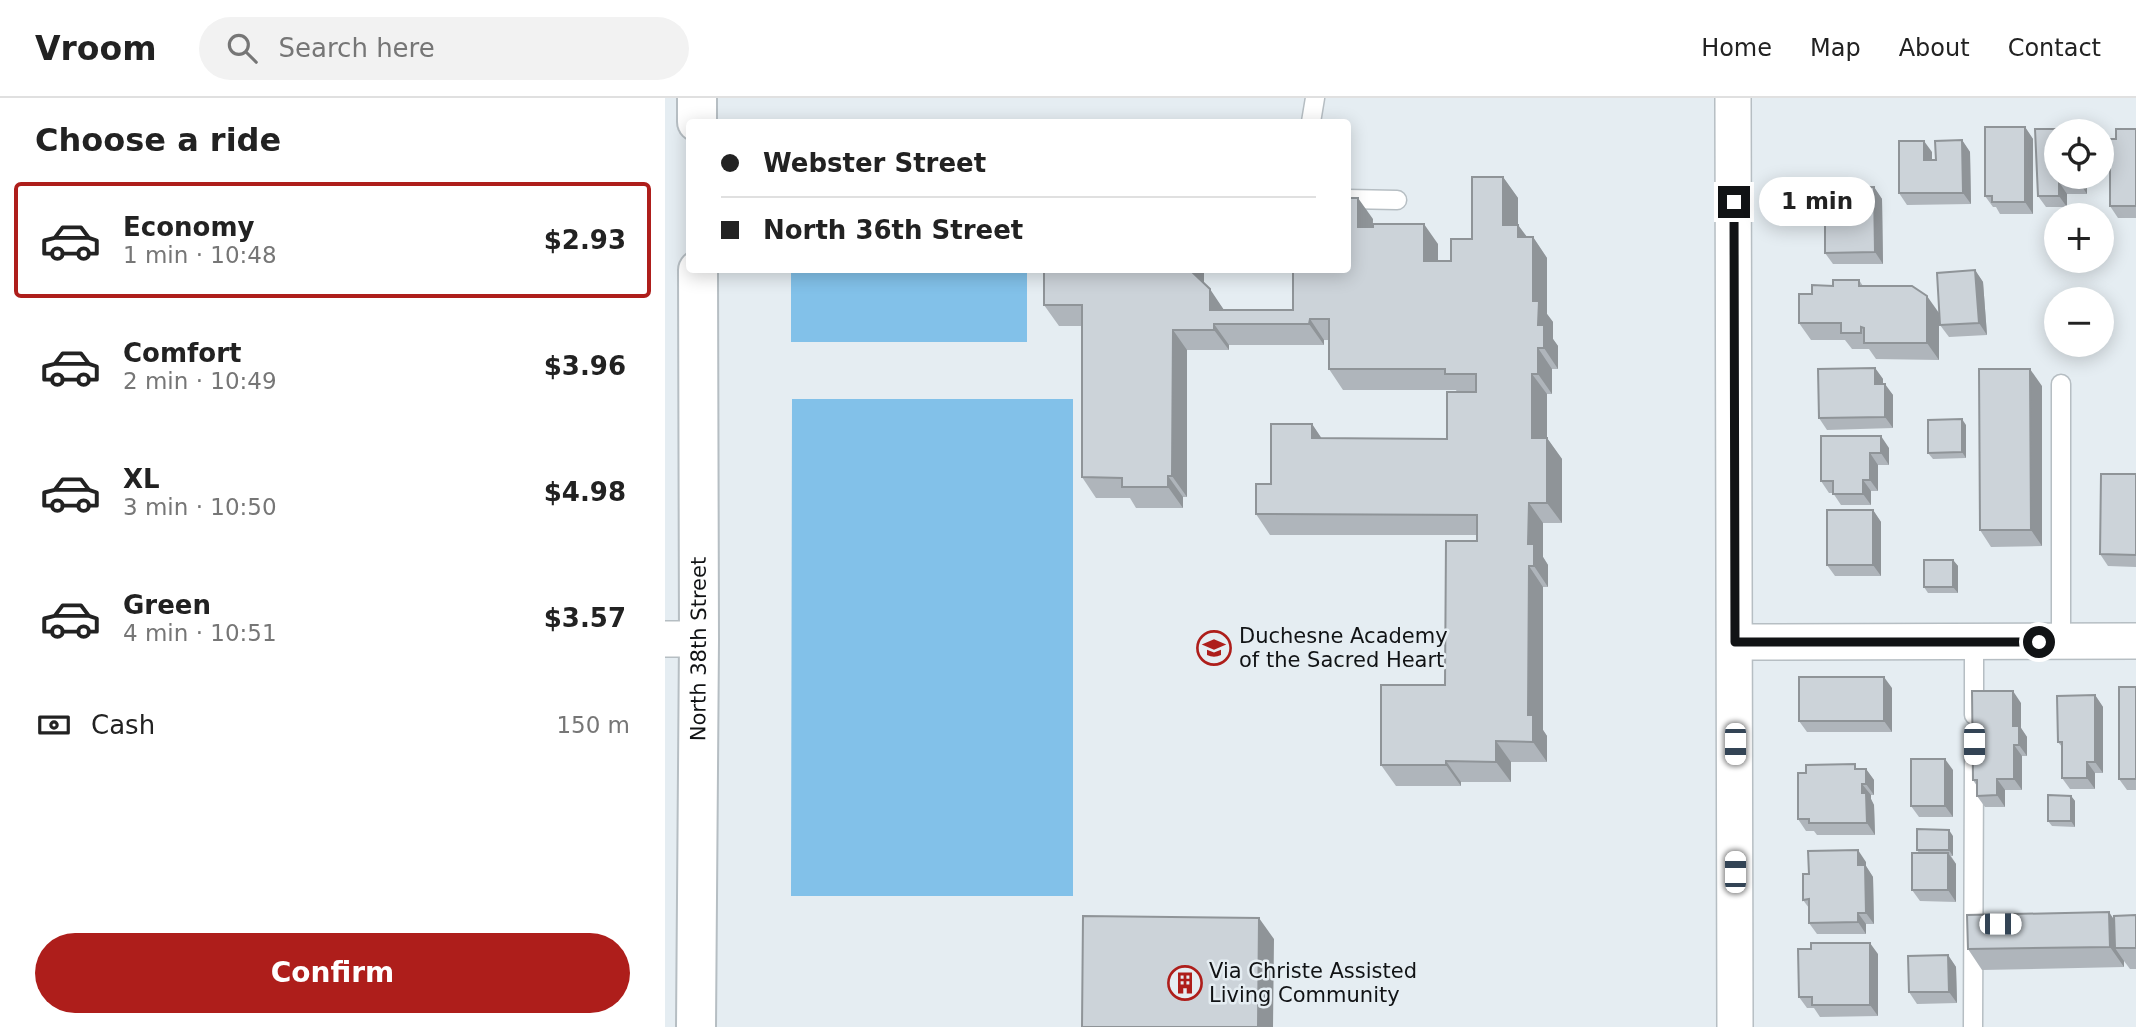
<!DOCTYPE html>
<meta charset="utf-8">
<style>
body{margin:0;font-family:"DejaVu Sans",sans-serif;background:#f2f2f2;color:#222;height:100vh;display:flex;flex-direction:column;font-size:26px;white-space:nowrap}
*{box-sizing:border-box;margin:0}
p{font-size:23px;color:#767676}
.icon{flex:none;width:38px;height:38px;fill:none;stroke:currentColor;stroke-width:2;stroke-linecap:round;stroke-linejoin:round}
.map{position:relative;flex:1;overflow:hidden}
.panel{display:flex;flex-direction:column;background:#fff;width:665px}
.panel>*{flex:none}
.guide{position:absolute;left:21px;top:21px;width:665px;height:154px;border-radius:7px;box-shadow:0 4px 18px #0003;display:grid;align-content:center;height:154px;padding:0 35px;background:#fff}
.controls{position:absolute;left:1379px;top:21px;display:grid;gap:14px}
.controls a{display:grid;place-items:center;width:70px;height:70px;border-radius:50%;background:#fff;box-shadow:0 4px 18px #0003;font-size:35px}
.end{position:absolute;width:32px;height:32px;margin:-16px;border:9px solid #111315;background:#fff;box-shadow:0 0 0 4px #fff}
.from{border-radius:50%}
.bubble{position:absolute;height:49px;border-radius:24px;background:#fff;box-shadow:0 4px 18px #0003;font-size:23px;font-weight:800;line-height:49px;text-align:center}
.car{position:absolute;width:21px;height:42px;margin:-21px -10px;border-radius:9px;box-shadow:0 0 5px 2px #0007;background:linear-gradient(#fff 24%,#345 0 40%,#fff 0 76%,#345 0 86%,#fff 0)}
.guide b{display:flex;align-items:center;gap:24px;height:66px;font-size:26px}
.guide b+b{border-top:2px solid #e0e0e0}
.guide i{width:18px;height:18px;background:#222}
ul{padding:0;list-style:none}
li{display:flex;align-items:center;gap:21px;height:116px;margin:0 14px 10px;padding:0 21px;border:4px solid transparent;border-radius:7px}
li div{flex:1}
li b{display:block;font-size:26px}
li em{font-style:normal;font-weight:800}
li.selected{border-color:#ae1e1b}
li>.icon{width:63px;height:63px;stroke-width:1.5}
h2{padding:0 35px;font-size:32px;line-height:84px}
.pay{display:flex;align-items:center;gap:18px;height:77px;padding:0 35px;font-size:26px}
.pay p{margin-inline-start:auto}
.primary-button{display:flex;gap:14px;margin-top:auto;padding:14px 35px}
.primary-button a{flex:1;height:80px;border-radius:42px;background:#ae1e1b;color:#fff;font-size:28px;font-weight:800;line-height:80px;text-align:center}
header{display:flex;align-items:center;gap:42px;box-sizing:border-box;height:98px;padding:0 35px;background:#fff;border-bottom:2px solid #e0e0e0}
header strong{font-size:33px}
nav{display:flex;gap:38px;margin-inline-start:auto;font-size:24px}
.search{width:490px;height:63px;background:#f2f2f2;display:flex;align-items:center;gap:18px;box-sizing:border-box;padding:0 24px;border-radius:38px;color:#767676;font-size:26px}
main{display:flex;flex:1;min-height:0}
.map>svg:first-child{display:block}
</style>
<header>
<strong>Vroom</strong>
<div class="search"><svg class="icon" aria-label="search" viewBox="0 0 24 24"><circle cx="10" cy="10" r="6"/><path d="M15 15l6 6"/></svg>Search here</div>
<nav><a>Home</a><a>Map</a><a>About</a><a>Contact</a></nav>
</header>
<main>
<section class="panel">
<h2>Choose a ride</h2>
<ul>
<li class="selected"><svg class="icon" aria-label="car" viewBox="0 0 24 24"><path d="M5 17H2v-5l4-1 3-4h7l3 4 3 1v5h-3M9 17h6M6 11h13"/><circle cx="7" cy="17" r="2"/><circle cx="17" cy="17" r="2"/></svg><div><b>Economy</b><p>1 min · 10:48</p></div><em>$2.93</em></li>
<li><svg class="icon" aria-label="car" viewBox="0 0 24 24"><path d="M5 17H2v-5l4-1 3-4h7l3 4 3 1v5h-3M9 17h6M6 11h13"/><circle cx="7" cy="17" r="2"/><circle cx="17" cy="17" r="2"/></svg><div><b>Comfort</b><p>2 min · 10:49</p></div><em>$3.96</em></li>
<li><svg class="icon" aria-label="car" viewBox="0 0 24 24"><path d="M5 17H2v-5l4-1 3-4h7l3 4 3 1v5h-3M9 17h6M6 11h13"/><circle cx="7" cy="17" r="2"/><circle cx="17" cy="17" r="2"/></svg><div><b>XL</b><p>3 min · 10:50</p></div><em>$4.98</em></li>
<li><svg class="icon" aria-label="car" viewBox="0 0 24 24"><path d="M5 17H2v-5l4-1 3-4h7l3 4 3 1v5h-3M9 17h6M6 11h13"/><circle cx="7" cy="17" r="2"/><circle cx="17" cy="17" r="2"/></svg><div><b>Green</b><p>4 min · 10:51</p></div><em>$3.57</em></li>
</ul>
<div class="pay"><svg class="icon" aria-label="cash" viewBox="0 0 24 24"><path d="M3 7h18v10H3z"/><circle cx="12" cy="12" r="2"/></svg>Cash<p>150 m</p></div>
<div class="primary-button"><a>Confirm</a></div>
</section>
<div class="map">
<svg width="1471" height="929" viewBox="0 0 1471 929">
<rect width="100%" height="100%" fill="#e5edf2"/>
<path fill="#82c1e9" d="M126,172H362V244H126Z
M127,301H408V798H126Z"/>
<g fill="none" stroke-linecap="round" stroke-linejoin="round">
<g stroke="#b6bec3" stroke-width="21">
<path id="service" d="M646,24L650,0
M682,101L732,102
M1396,286V543
M1309,617V543
M1308,929L1309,659"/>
</g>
<g stroke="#b6bec3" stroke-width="38">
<path id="minor" d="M1068,0L1070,929
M0,541H34
M1070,544L1471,543"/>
</g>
<g stroke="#b6bec3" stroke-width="42">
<g id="tertiary">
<path d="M32,0V24"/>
<path id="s1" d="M31,929L34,541L33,172"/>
</g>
</g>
<use href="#service" stroke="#fff" stroke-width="18"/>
<use href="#minor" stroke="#fff" stroke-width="35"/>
<use href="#tertiary" stroke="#fff" stroke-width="38"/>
</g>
<path fill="#afb5bb" d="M1360,29L1368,41V116H1335L1331,109H1328L1320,98Z
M1370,31H1414L1415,33H1391V79H1422V96H1402V109H1381L1373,98Z
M1471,31V120H1453L1445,108L1451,41Z
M1297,42L1305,54L1306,106L1242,107L1234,95L1267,54V62H1271Z
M838,79L853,100V127L862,139H868L882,160V216L888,224V241L893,248V271H887V296H882V340L897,361V425H878V459L883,467V489H878V632L882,638V664H846V684H796V688H731L716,667L780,587L812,443V437H605L591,416L606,386L647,326L657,341H782L792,294L791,292H678L664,271V242H659V247H564V252H522V399H518V410H471L465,400H431L417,379V228H394L379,207L539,186L559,212H628L708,121L707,129L773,146V163H786L807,141Z
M1209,89L1217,101L1218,166H1168L1160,155L1166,126L1160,117Z
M1310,172L1318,184L1322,237L1284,239L1275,227Z
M1194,182L1198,188L1274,215V262L1211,261L1204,251H1187L1180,242H1146L1134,225L1147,196L1168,188Z
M1210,270L1218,281V286L1228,297V330L1162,332L1154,320Z
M1377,288V448L1326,449L1315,432Z
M1301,327V360L1268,361L1263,355Z
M1156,338L1224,350V367H1213V393H1206V407H1176L1168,395H1164L1156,383Z
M1471,376V469L1443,468L1435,456Z
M1208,412L1216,424V478H1170L1162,467Z
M1288,462L1293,468V495H1263L1259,489Z
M1471,589V692H1462L1454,681Z
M1227,590V634H1142L1134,623Z
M1430,597L1438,609V675H1430V691H1405L1397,680V649L1393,644Z
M1356,605V630L1362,639V658H1357V692H1340V709H1320L1312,698V688L1308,682Z
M1193,671H1201L1209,682V697H1206V701L1209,707L1210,737H1152L1149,733H1141L1133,721L1141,675Z
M1288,672V719H1254L1246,708Z
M1406,698L1410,703V729L1387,728L1383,723Z
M1288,738V758H1286L1291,766V804L1255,803L1247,792L1254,755L1252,752Z
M1201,764V768L1208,779L1209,826H1201V836H1152L1144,825V810L1138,802L1144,776Z
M1471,817V871H1465L1459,863V869L1317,872L1303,851Z
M1213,856V918L1155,919L1149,910H1142L1134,899Z
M1283,857L1291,869L1292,905L1252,906L1244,894Z"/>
<path fill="#8f9498" d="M1360,29L1368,41V116L1360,104Z
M1297,42L1305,54L1306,106L1298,95Z
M1259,43L1267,54V73L1259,62Z
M838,79L853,100V147L838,127Z
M1414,79H1422V96L1414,84Z
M1394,84L1402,96V109L1394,98Z
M1209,89L1217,101L1218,166L1210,154Z
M693,100L708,121L707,150L693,129Z
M759,126L773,146V183L759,163Z
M853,127L868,147L853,139Z
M868,139L882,160V216L888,224V241L893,248V271L879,250L868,203Z
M524,172H539V192Z
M1310,172L1318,184L1322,237L1314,225Z
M545,191L559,212H545Z
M1262,198L1274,215V262L1262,245Z
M645,221L659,242V247L644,226Z
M549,226L564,247V252L549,232Z
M508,232L522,252V399L507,378Z
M873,250L887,271V296L873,276Z
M1210,270L1218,281V298L1210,286Z
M1365,271L1377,288V448L1366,432Z
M867,276L882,296V361L867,340Z
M1220,286L1228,297V330L1220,319Z
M1297,321L1301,327V360L1297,354Z
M647,326L661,347L647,340Z
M1216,338L1224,350V367L1216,355Z
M882,340L897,361V425L882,405Z
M1205,355L1213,367V393L1205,382Z
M503,378L518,399V410L503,389Z
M1198,382L1206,393V407L1198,396Z
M864,405L878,425V459L883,467V489L869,468L863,446Z
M1208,412L1216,424V478L1208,467Z
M1288,462L1293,468V495L1288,489Z
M864,468L878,489V632L882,638V664L868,644L863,617Z
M1219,579L1227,590V634L1219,623Z
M1348,593L1356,605V630L1362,639V658L1354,647L1348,628Z
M1430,597L1438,609V675L1430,664Z
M831,643L846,664V684L831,664Z
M1349,647L1357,658V692L1349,681Z
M1280,661L1288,672V719L1280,708Z
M781,663L796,684V688L781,667Z
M1422,664L1430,675V691L1422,680Z
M1201,671L1209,682V697L1201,686Z
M1332,681L1340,692V709L1332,697Z
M1197,686L1206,697V701L1209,707L1210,737L1202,725L1197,695Z
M1406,698L1410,703V729L1406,723Z
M1284,732L1288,738V758L1284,752Z
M1193,752L1201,764V768L1208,779L1209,826L1201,815L1193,767Z
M1283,755L1291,766V804L1283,792Z
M1444,814L1458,835L1450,850L1459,863V869L1445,849Z
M1193,815L1201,826V836L1193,824Z
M594,820L609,841L608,929H593Z
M1205,845L1213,856V918L1205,907Z
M1283,857L1291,869L1292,905L1284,894Z"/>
<path fill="#ccd3d9" stroke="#8f9498" stroke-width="2" d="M1320,29H1360V104H1327V98H1320Z
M1370,31H1414V33H1391V79H1414V84H1394V98H1373Z
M1451,31H1471V108H1445V41H1451Z
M1297,42L1298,95H1234V43H1259V62H1271L1270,43Z
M807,79H838V127H853V139H868V203H874L873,227H879V250H873V276H867V340H882V405H864L863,446H869V468H864L863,617H868V644L831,643V664L781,663V667H716V587H780L781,443H812V417L591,416V386H606V326H647V340L782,341V294H811V276H780V271H664V221H645L644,226H549V232H508L507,378H503V389H457V380L417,379V207H379V172H525L545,191V212H628V172H682V100H693V129H708V126H759V163H786V141H807Z
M1209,89L1210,154L1160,155V126H1176V117H1160V90Z
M1310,172L1314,225L1275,227L1272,175Z
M1168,182H1194V188H1247L1262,198V245H1199V230L1196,229V235H1176V225H1134V196H1147V187L1168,188Z
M1210,270V286H1220V319L1154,320L1153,271Z
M1314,271H1365L1366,432H1315Z
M1297,321V354L1263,355V322Z
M1156,338H1216V355H1205V382H1198V396H1168V383H1156Z
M1436,376H1471V457L1435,456Z
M1162,412H1208V467H1162Z
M1259,462H1288V489H1259Z
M1134,579H1219V623H1134Z
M1454,589H1471V681H1454Z
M1307,593H1348V628H1354V647H1349V681H1332V697L1312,698V682H1308Z
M1430,597V664H1422V680H1397V644H1393L1392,598Z
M1246,661H1280V708H1246Z
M1190,666V671H1201V686H1197V695H1201L1202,725H1144V721H1133V675H1141V667Z
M1383,697L1406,698V723H1383Z
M1252,731L1284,732V752H1252Z
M1193,752V767H1200L1201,815H1193V824L1144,825V801L1138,802V776H1144L1143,753Z
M1247,755H1283V792H1247Z
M1444,814L1445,849L1303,851L1302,817Z
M1471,817V850H1450L1449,818Z
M418,818L594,820L593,929H417Z
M1146,845H1205V907H1147V899H1134L1133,851H1146Z
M1283,857L1284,894H1244L1243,858Z"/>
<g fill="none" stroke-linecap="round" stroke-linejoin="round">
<path stroke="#111315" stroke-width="9" d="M1069,104L1070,544H1374"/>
</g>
<defs>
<g id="school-ring" transform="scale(1.75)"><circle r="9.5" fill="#e5edf2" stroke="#ae1e1b" stroke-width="1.5"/><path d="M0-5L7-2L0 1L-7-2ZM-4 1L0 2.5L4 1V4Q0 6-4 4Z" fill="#ae1e1b"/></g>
<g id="building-ring" transform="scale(1.75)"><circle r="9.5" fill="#e5edf2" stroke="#ae1e1b" stroke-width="1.5"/><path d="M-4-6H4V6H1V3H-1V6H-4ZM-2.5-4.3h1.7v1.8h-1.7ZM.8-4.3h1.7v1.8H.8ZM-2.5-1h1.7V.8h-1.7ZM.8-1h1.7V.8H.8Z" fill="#ae1e1b"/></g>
</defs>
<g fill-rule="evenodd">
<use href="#school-ring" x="549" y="550"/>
<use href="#building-ring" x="520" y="885"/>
</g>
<g text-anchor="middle" stroke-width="5" stroke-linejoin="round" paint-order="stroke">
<g font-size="21" fill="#111315" stroke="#e5edf2" text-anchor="start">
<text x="574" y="545">Duchesne Academy<tspan x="574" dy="24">of the Sacred Heart</tspan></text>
<text x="544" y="880">Via Christe Assisted<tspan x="544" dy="24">Living Community</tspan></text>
</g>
<g font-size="21" fill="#111315" stroke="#e5edf2">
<text dy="7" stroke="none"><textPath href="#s1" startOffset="378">North 38th Street</textPath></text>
</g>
</g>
</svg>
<div class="controls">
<a><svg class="icon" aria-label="locate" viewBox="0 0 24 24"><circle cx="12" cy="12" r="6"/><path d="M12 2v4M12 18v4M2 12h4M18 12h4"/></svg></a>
<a>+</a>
<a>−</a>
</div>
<i class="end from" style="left:1374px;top:544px"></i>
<i class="end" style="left:1069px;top:104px"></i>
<div class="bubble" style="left:1094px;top:79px;width:116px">1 min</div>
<i class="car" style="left:1070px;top:646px;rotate:180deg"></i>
<i class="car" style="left:1309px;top:646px;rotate:180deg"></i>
<i class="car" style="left:1070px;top:774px;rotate:0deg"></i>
<i class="car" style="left:1335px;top:826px;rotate:90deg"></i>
<div class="guide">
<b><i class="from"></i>Webster Street</b>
<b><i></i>North 36th Street</b>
</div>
</div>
</main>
